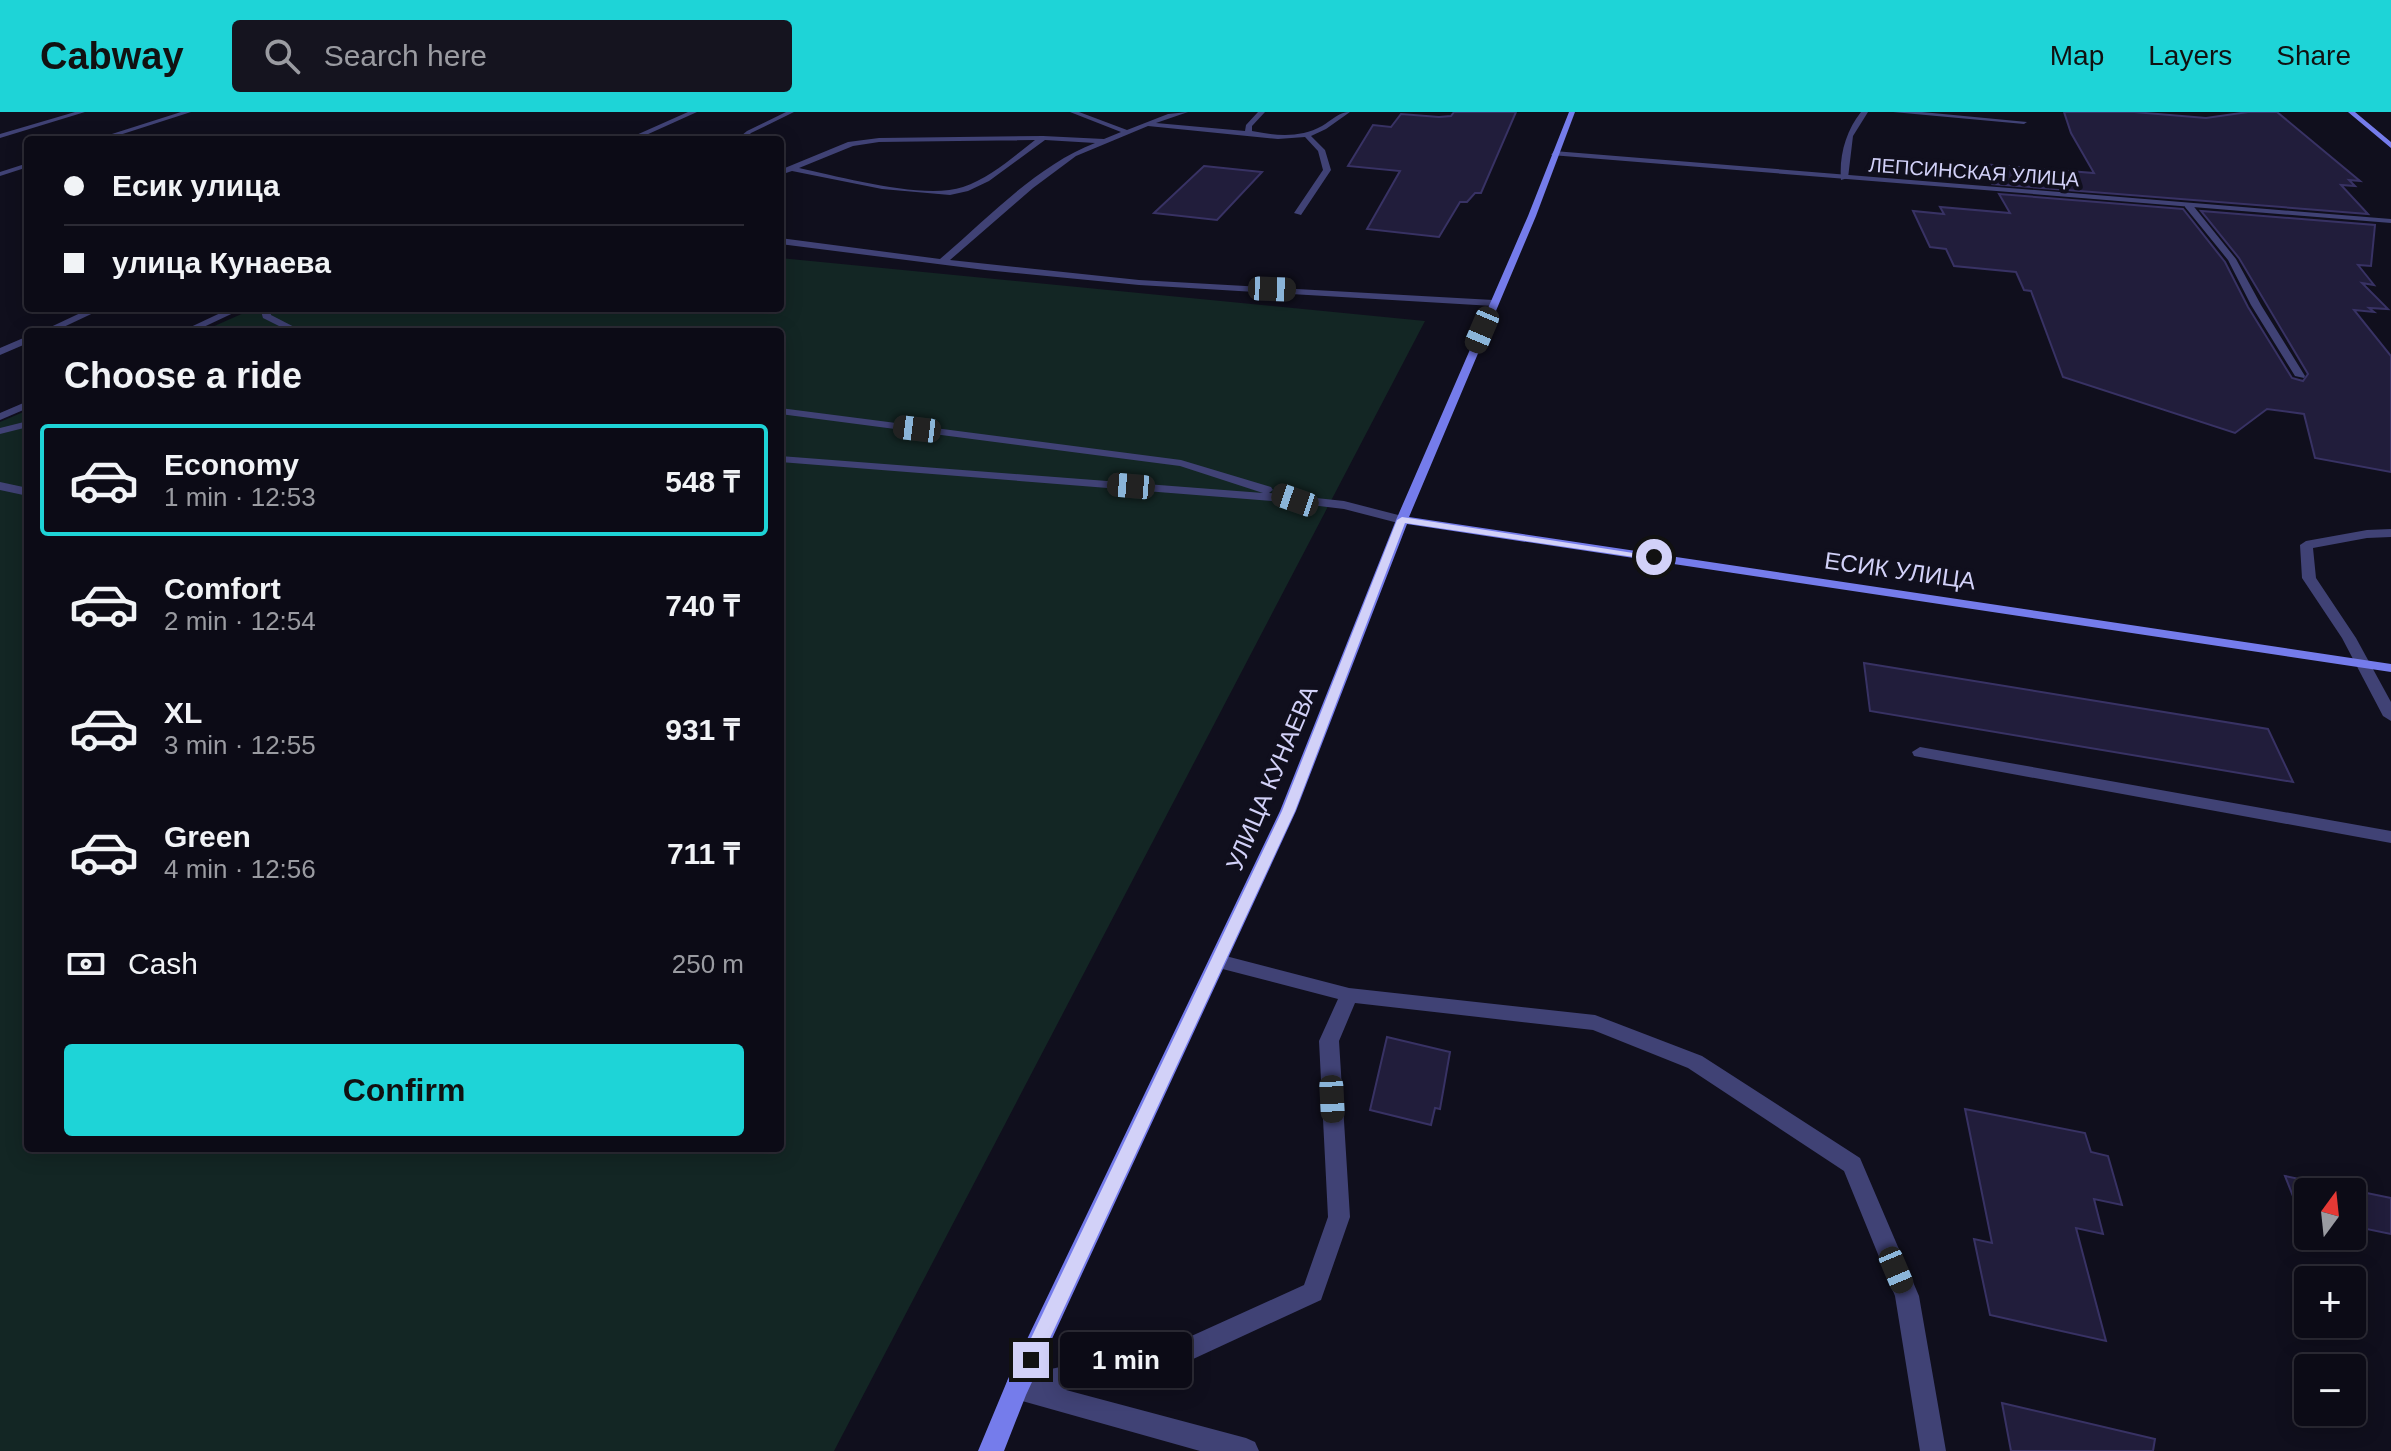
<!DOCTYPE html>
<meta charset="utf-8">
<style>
body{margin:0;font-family:Arial,sans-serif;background:#15141f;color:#f1f3f6;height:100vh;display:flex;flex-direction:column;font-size:30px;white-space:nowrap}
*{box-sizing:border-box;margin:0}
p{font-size:26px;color:#9a9ba1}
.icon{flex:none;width:44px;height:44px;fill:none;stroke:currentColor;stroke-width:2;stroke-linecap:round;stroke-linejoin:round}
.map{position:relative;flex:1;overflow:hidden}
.details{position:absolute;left:24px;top:216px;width:760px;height:824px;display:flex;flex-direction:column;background:#0c0b16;border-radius:8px;box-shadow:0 4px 20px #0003,0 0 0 2px #2c2b35}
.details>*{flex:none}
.hud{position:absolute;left:24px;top:24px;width:760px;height:176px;border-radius:8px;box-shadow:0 4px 20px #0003,0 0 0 2px #2c2b35;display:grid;align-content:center;height:176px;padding:0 40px;background:#0c0b16}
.needle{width:52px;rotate:15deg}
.controls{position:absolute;left:2294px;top:1066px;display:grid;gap:16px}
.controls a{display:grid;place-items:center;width:72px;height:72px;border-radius:8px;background:#0c0b16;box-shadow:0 4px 20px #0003,0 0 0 2px #2c2b35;font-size:40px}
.end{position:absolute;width:36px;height:36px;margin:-18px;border:10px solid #d2d1f8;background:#111;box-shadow:0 0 0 4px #111}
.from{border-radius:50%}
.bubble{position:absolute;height:56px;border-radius:8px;background:#0c0b16;box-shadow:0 4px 20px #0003,0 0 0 2px #2c2b35;font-size:26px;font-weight:800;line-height:56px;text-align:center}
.car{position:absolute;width:24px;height:48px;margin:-24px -12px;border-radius:10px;box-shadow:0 0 6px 2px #0007;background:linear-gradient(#222 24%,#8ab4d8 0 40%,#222 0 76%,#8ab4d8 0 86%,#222 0)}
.hud b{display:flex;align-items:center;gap:28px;height:76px;font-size:30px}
.hud b+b{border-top:2px solid #2c2b35}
.hud i{width:20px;height:20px;background:#f1f3f6}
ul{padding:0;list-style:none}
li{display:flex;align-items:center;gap:24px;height:112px;margin:0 16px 12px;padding:0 24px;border:4px solid transparent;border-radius:8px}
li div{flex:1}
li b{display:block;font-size:30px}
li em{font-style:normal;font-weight:800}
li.selected{border-color:#1ed4d7}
li>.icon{width:72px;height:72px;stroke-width:1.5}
h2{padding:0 40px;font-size:36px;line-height:96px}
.pay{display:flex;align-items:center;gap:20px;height:88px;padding:0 40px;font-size:30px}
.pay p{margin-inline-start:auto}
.button{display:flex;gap:16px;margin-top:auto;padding:16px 40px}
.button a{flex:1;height:92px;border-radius:8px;background:#1ed4d7;color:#111;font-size:32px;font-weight:800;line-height:92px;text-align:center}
header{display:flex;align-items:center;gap:48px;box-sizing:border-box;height:112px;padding:0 40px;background:#1ed4d7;color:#111}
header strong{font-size:38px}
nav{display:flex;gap:44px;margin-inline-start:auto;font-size:28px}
.search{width:560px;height:72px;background:#15141f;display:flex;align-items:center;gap:20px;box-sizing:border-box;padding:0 28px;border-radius:8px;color:#9a9ba1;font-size:30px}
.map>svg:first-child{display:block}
</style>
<header>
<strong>Cabway</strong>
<div class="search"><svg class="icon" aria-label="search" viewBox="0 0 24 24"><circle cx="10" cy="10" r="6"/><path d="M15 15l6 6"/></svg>Search here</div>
<nav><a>Map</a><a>Layers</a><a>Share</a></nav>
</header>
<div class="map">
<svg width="2391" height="1339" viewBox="0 0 2391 1339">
<rect width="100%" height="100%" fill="#100f1d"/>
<path fill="#132624" d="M780,146L1425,209L834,1339H0V310L28,298V1036H780V220H201L255,196H780Z"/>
<path fill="#211d3b" stroke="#383264" stroke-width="2" d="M1454,0H1516L1481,81H1475L1467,90H1460L1439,125L1367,117L1400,59L1348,54L1373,13L1391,15L1401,2L1439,5L1451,4Z
M2064,0H2134L2206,6L2248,0H2277L2360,69L2349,68L2355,74L2341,73L2368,102L1992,72L1980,52L2094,61L2071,21Z
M1204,54L1262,60L1217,108L1154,101Z
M1999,82L2183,97L2225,150L2248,195L2292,266L2303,269L2308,262L2239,146L2201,99L2375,113L2371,154L2358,153L2374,173L2362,171L2388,197L2369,196L2374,200L2354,198L2391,244V360L2315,346L2304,302L2267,297L2235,321L2063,265L2031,179L2024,178L2016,160L1954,154L1946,137L1930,135L1913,99L1944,102L1940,95L2010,101Z
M1864,551L2268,617L2293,670L1870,599Z
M1387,925L1450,940L1440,997L1435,996L1431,1013L1370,998Z
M1965,997L2085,1021L2091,1040L2108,1044L2122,1093L2094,1087L2103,1122L2076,1116L2106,1229L1990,1203L1974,1127L1992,1131Z
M2285,1064L2391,1086V1122L2352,1114V1080H2308V1104L2300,1102Z
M2002,1291L2155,1327L2153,1339H2011Z"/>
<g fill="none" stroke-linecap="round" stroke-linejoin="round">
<path fill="#404275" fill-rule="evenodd" d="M181,0H191L104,28H93Z
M688,0H697L635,28H625Z
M786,0H794L751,21L744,28H736L747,19Z
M1070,0H1079L1127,18L1168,2L1188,0L1156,11L1245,19L1246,13L1258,0H1265L1252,14V19C1277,24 1300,26 1322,14C1332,8 1339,0 1350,0L1326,17L1311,24L1325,38L1331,58L1301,103L1294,101L1323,58L1318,39L1305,25L1278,27L1148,14L1076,44L1033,76L950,148L1139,168L1493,188L1498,191L1493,194L1139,173L985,158L780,132V126L940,147C988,106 1036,54 1095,31L1045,28L989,69L968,79L950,83L882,77L792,59L780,63V58L848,30L879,26L1043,24L1104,27L1121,20ZM1035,28C1013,45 990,66 963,75C924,88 841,65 799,56L853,34L879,30Z
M1861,0H1868L1853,24L1848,66L1841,68C1839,43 1846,19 1861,0Z
M1893,0H1922L2027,10L2024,12Z
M28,51V55L0,64V60Z
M2185,91H2191L2236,147L2261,193L2305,264L2304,266L2295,264L2251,193L2228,148L2185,95Z
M91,196H104L53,220H40Z
M231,196H244L193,220H180Z
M260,196H270L271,203L304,220H291L263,206Z
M28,224V231L0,243V236Z
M28,289V296L0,308V301Z
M780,296L1181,348L1271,375L1273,378L1269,381L1344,389L1406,405L1408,408L1402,412L1344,397L1286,390L780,350V344L1263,381L1180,354L780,302Z
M28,309V315L0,322V316Z
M0,370L28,376V384L0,378Z
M2391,417V425L2367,426L2313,436L2316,466L2356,526L2391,590V609L2383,604L2342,526L2302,466L2300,433L2306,429L2367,418Z
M1920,635L2391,719V731L1914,644L1912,640Z
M1218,842L1349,876L1595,903L1702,944L1860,1046L1919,1184L1946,1339H1920L1895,1184L1844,1059L1688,956L1593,918L1355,891L1339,929L1350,1105L1321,1188L1178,1254L1066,1278L1246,1326L1255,1330L1259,1339H1200L1008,1285L1005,1276L1008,1267L1017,1264L1176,1231L1304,1173L1328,1105L1319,929L1338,887L1211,854L1209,849L1211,844Z"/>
<path fill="#404275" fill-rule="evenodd" d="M75,0H85L0,26V22Z
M1554,39L2391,107V111L1551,43Z"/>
<path fill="#757ceb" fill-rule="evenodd" d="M1569,0H1575L1536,104L1409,405L2391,552V560L1407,412L1296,699L1026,1283L1004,1339H978L1008,1267L1280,699L1396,408L1528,104Z
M2348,0H2355L2391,30V36Z"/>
</g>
<path fill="#d2d1f8" d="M1402,405L1659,445L1654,448L1405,411L1295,699L1037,1254L1031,1257L1024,1254L1021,1248L1024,1241L1282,699L1397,408Z"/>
<g text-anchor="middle" stroke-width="8" stroke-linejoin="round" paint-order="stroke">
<g font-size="20" fill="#d2d1f8" stroke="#100f1d">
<text transform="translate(1974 60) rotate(4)" y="7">ЛЕПСИНСКАЯ УЛИЦА</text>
</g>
<g font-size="24" fill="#d2d1f8" stroke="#100f1d">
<text transform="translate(1900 459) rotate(8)" y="8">ЕСИК УЛИЦА</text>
<text transform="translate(1272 666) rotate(-67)" y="8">УЛИЦА КУНАЕВА</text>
</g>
</g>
</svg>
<div class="controls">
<a><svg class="needle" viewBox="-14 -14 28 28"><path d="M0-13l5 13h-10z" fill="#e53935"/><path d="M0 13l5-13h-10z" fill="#9a9ba1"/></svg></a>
<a>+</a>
<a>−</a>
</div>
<i class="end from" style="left:1654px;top:445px"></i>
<i class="end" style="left:1031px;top:1248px"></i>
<div class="bubble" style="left:1060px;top:1220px;width:132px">1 min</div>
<i class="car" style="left:1272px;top:177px;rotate:92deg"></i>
<i class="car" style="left:1482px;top:218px;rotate:203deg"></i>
<i class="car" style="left:917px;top:317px;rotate:277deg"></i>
<i class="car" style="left:1131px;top:374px;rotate:275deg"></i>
<i class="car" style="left:1295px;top:388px;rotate:289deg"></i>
<i class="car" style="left:1332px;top:987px;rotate:177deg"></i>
<i class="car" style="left:1896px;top:1158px;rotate:157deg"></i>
<div class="hud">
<b><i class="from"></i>Есик улица</b>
<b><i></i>улица Кунаева</b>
</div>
<section class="details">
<h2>Choose a ride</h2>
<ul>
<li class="selected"><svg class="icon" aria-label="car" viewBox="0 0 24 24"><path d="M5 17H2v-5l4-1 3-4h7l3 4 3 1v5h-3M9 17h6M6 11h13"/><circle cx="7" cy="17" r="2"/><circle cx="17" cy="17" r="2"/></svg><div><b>Economy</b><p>1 min · 12:53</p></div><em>548 ₸</em></li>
<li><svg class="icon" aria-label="car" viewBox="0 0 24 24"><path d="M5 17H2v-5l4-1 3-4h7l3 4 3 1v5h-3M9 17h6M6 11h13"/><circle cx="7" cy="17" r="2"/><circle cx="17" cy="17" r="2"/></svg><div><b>Comfort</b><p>2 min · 12:54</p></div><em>740 ₸</em></li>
<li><svg class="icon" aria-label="car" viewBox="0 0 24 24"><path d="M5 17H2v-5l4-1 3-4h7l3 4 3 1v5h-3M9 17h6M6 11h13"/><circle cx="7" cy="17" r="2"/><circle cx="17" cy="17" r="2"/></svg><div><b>XL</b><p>3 min · 12:55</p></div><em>931 ₸</em></li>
<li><svg class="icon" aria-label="car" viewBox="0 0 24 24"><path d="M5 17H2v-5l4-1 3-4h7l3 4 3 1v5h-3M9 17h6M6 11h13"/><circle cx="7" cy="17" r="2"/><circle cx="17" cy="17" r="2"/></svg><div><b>Green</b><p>4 min · 12:56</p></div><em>711 ₸</em></li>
</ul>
<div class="pay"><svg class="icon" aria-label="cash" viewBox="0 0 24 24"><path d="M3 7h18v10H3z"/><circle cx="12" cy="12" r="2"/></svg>Cash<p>250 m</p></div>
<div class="button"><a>Confirm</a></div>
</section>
</div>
